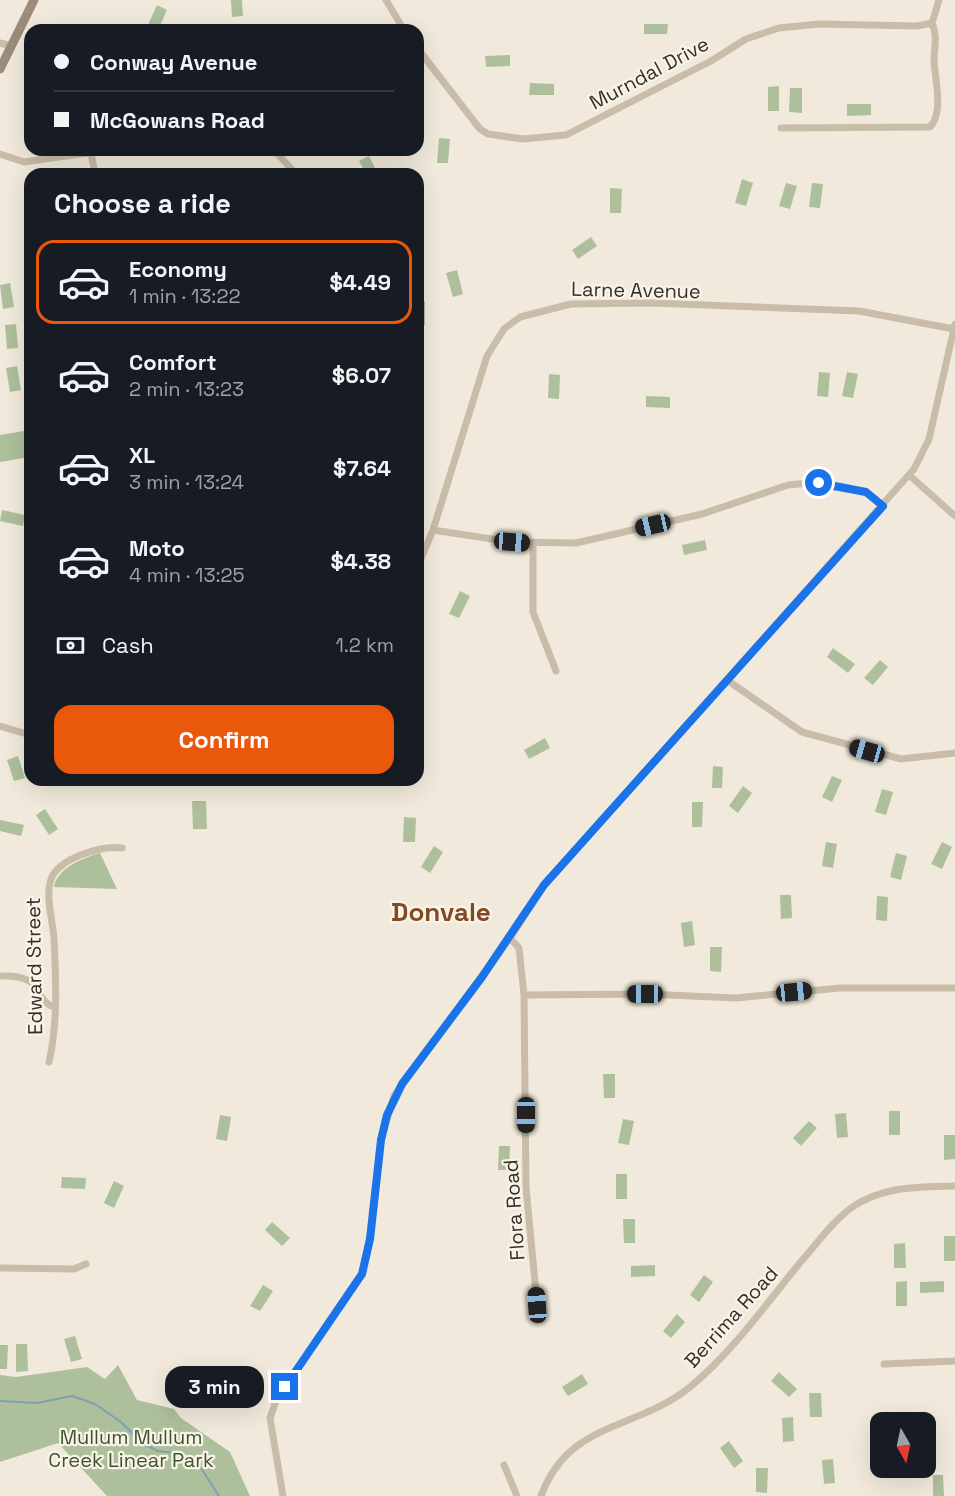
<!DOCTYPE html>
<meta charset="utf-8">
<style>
body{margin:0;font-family:"Space Grotesk",sans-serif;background:#242831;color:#f1f3f6;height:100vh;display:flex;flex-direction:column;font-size:22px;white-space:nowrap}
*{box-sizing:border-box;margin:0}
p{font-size:20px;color:#9ea1a6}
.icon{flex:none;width:33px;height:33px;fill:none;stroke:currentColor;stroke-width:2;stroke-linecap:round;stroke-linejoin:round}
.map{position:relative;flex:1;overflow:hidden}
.panel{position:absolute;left:24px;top:168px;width:400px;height:618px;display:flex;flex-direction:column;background:#171b24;border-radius:18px;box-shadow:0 6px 24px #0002}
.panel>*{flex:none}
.guide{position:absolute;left:24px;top:24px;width:400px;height:132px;border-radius:18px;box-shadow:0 6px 24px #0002;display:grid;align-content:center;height:132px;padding:0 30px;background:#171b24}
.needle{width:39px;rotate:171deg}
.controls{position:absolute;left:870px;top:1412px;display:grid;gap:12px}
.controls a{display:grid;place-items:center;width:66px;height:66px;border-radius:12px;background:#171b24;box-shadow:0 6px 24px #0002;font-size:30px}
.end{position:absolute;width:27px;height:27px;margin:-14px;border:8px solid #1a73e8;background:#fff;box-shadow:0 0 0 3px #fff}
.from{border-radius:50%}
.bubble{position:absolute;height:42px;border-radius:18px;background:#171b24;box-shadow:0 6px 24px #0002;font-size:20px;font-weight:700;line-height:42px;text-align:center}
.car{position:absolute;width:18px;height:36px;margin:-18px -9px;border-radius:8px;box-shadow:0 0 4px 2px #0007;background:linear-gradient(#222 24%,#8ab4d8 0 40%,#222 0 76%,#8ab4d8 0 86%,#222 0)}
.guide b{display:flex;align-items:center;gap:21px;height:57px;font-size:22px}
.guide b+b{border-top:2px solid #363941}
.guide i{width:15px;height:15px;background:#f1f3f6}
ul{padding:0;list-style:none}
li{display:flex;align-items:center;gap:18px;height:84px;margin:0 12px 9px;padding:0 18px;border:3px solid transparent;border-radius:18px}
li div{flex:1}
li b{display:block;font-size:22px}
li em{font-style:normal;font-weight:700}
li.current{border-color:#ea580c}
li>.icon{width:54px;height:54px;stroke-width:1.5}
h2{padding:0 30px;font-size:27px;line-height:72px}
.pay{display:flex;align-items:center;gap:15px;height:66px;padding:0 30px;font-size:22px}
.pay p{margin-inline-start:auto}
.button{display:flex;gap:12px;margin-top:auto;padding:12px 30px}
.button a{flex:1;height:69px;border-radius:18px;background:#ea580c;color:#fff;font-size:24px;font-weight:700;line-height:69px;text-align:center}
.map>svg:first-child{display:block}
</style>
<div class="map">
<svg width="955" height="1496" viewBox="0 0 955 1496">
<rect width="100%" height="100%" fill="#f1eadc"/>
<path fill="#aebf9c" d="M231,0H242L243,16L232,17Z
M157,5L167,10L158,30L147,27Z
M644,24H668L667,34H644Z
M510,55V66L486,67L485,56Z
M530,83L554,84V95H529Z
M779,86V111H768V87Z
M790,88H802V113L789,112Z
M847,104H871V115L847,116Z
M439,138L450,139L448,163H437Z
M369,156L378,174H366L359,161Z
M742,179L753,183L746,206L735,203Z
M786,183L797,186L790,209L779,206Z
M812,183L823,184L820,208L809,207Z
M610,188L622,189L621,213H610Z
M591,237L597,246L578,259L572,250Z
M457,270L463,294L453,297L446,273Z
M10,283L14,307L3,309L0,285Z
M419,301H425V325H419Z
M16,324L18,348L7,349L5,325Z
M17,366L21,390L10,392L6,368Z
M819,372L830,373L828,397L817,396Z
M847,372L858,374L853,398L842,396Z
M549,374L560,375L559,399L548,398Z
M646,396L670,397V408L646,407Z
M30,430V457L0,462V435Z
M2,510L25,515L23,526L0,521Z
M705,540L707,550L684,555L682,545Z
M460,591L470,596L459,618L449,614Z
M833,648L855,664L848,673L827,657Z
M880,660L888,667L873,685L864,678Z
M545,738L550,748L529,759L524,750Z
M18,756L25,778L14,781L7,760Z
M713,766L723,767L722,788H712Z
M832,776L842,780L832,802L822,797Z
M743,786L752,793L738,813L729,806Z
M882,789L893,792L886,815L875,812Z
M192,801H206L207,829H193Z
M692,802H703L702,827H692Z
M45,809L58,829L49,835L36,815Z
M404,817L416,818L415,842H403Z
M0,820L24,825L21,836L0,831Z
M826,842L837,844L833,868L822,866Z
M942,842L952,847L942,869L931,864Z
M434,846L443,852L430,873L421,867Z
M100,853L117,889L54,887C57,868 83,858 100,853Z
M896,853L907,856L901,880L890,877Z
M780,895H791L792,918L781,919Z
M877,896L888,897L887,921L876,920Z
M692,921L695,945L684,947L681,923Z
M710,947H722L721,972L710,971Z
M603,1074H615V1098H604Z
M889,1111H900V1135H889Z
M846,1113L848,1137L837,1138L835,1114Z
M220,1115L231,1117L227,1141L216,1139Z
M623,1119L634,1121L629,1145L618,1143Z
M809,1121L817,1128L801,1146L793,1138Z
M944,1135H955V1159L944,1160Z
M499,1146H510L509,1170H498Z
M616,1174H627V1199H616Z
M62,1177L86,1178L85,1189L61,1188Z
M114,1181L124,1186L114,1208L104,1203Z
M623,1219H635V1243H624Z
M272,1222L290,1238L282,1246L265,1230Z
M944,1236H955V1261H944Z
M905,1243L906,1268H894V1244Z
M655,1265V1276L631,1277V1266Z
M704,1275L713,1282L699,1302L690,1295Z
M907,1281V1306H896V1282Z
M944,1281V1292L920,1293V1282Z
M263,1285L273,1291L260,1311L250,1306Z
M677,1314L685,1322L671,1338L663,1331Z
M75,1336L82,1359L71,1362L64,1339Z
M16,1344H27L28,1371L16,1372Z
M0,1345H8L7,1369H0Z
M118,1365L137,1400L174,1409L181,1418L230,1452L250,1496H107L58,1443L0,1462V1375L16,1377L87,1367L105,1379Z
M779,1372L797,1389L789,1397L771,1381Z
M582,1374L588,1384L568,1396L562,1387Z
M809,1393H821L822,1417H810Z
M793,1417L794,1441L783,1442L782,1418Z
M729,1441L743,1461L734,1468L720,1448Z
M833,1459L835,1483L824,1484L822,1460Z
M756,1468H768L767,1493L756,1492Z
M933,1475H943L944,1496H933Z"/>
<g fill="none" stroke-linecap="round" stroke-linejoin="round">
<path stroke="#7ca3ad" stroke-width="2" d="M0,1401L37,1403L72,1396L95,1404L121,1422L143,1444L158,1451L176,1453L199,1465L219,1496"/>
<path stroke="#c9bca8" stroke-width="7" d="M386,0L404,30
M932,23L939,0
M0,43L11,46
M418,49L480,129L488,134L523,139L566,135L711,61L746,39L779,28L819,24L917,26L932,23
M781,128L930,127C944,113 935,79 934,61C934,47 938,37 932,23
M274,150L296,174
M91,153L95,174
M0,154L24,162L108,150
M909,475L955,516
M433,530L512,542L576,543L702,514L788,485L808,483L866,492L883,506
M533,543V612L556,671
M418,566L433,530L487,356L504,329L520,317L571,304L652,303L859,311L954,329
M727,680L802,732L901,759L955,753
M0,726L30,735
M510,938L519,948L524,995L526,1187L537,1304
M0,976C47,974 32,1000 54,1007
M524,995L645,994L736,998L840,988H955
M49,1062C58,1024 56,978 54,939C53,921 45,897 51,879C59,858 102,845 122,848
M0,1268L74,1269L86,1264
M884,1364L955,1361
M504,1465L517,1496
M283,1496L270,1418L277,1398L362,1274L370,1239L381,1140L394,1096L510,938L544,885L914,469L929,439L955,324
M541,1496C569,1420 636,1431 690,1387C733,1352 768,1301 804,1258C819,1241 832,1222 851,1208C882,1186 918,1187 955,1186"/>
<path stroke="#9c8c79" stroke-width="9" d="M0,69L34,0"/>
</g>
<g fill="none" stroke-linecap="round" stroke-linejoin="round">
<path stroke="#1a73e8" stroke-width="8" d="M285,1387L362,1274L370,1239L381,1140L387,1115L402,1084L482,977L544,885L883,506L866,492L819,483"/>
</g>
<g text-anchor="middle" stroke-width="4.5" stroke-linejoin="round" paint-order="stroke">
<g font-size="20" fill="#362e28" stroke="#f9f4e8">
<text transform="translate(649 73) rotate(-28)" y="7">Murndal Drive</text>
<text transform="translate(636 290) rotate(1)" y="7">Larne Avenue</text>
<text transform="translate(34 966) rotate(-91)" y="7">Edward Street</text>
<text transform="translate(514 1210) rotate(-94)" y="7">Flora Road</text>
<text transform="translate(731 1317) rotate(-48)" y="7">Berrima Road</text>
</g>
<g font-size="20" fill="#3f532d" stroke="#f9f4e8">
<text x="131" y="1444">Mullum Mullum<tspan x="131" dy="23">Creek Linear Park</tspan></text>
</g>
<g font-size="26" font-weight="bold" fill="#824924" stroke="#f9f4e8">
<text x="441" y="921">Donvale</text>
</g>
</g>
</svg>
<div class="controls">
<a><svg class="needle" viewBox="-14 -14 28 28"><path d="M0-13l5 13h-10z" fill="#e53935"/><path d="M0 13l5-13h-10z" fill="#9ea1a6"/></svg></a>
</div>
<i class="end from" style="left:819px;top:483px"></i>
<i class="end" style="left:285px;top:1387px"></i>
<div class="bubble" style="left:165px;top:1366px;width:99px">3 min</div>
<i class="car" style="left:653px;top:525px;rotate:257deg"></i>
<i class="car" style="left:512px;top:542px;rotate:94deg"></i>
<i class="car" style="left:867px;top:751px;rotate:286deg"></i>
<i class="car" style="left:794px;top:992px;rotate:84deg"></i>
<i class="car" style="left:645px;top:994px;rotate:270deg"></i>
<i class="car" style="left:526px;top:1115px;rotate:180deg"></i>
<i class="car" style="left:537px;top:1305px;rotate:356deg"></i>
<div class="guide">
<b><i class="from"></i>Conway Avenue</b>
<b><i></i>McGowans Road</b>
</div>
<section class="panel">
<h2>Choose a ride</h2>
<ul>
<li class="current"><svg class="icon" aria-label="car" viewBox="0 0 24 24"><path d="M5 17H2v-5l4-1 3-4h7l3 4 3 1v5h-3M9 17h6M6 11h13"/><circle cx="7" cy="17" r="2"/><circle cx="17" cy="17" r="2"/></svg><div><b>Economy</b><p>1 min · 13:22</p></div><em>$4.49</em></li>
<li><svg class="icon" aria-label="car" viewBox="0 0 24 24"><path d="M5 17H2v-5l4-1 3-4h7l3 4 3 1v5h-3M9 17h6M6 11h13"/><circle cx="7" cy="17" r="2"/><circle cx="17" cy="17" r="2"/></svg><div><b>Comfort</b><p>2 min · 13:23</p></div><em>$6.07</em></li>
<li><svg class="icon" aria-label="car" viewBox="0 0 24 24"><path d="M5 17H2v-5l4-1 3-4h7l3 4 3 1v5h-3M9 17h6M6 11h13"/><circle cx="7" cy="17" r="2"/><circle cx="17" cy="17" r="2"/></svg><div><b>XL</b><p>3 min · 13:24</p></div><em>$7.64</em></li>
<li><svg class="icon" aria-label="car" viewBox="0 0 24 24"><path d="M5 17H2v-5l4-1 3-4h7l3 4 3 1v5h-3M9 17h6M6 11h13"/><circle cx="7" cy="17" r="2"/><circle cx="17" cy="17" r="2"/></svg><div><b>Moto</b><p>4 min · 13:25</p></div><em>$4.38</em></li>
</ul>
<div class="pay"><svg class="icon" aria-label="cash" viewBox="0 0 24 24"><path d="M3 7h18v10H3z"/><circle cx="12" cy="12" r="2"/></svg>Cash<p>1.2 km</p></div>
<div class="button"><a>Confirm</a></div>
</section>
</div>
